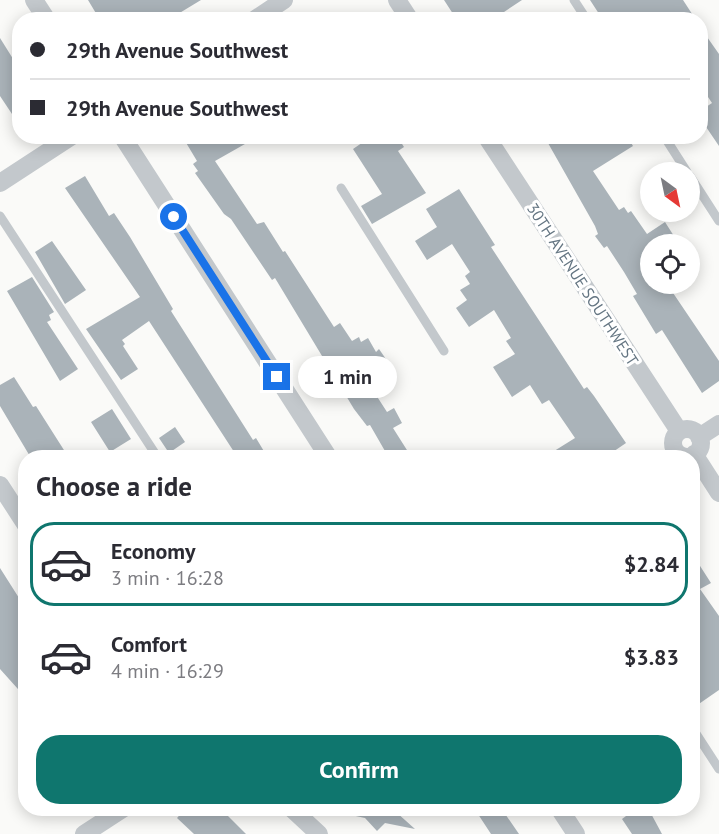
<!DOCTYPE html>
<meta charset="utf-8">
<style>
body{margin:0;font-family:"PT Sans",sans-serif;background:#f2f2f3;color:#2b2b33;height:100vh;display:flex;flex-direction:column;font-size:22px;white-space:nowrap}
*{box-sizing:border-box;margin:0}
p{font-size:20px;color:#7c7c81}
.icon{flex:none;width:33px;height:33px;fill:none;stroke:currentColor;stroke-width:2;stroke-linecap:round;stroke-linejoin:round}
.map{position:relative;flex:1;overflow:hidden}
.sheet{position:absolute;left:18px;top:450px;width:682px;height:366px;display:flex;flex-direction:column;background:#fff;border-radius:24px;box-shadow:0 3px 15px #0003}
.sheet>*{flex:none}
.top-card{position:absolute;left:12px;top:12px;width:696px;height:132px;border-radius:24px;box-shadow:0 3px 15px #0003;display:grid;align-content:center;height:132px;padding:0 18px;background:#fff}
.needle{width:39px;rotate:147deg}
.fabs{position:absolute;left:640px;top:162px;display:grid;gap:12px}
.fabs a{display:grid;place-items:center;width:60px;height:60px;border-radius:50%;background:#fff;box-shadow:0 3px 15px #0003;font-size:30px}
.end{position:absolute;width:27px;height:27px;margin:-14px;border:8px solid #1a73e8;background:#fff;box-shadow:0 0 0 3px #fff}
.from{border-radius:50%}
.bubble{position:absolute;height:42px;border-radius:21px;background:#fff;box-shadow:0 3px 15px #0003;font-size:20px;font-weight:800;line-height:42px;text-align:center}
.top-card b{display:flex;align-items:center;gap:21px;height:57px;font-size:22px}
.top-card b+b{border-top:2px solid #e1e1e2}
.top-card i{width:15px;height:15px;background:#2b2b33}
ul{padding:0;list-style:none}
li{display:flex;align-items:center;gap:18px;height:84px;margin:0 12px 9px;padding:0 6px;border:3px solid transparent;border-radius:24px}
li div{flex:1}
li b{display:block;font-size:22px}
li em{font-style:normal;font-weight:800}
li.active{border-color:#0f766e}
li>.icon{width:54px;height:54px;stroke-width:1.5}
h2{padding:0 18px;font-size:27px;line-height:72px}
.cta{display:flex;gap:12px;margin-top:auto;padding:12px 18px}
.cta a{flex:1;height:69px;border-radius:24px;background:#0f766e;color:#fff;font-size:24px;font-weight:800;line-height:69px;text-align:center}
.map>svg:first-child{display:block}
</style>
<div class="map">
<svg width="719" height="834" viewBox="0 0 719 834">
<rect width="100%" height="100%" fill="#fafaf8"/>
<path fill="#aab3b9" d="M88,0H201L168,20H100Z
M444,0H522L492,20H457Z
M590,0H683L696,20H603Z
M700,27L719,54V146L700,118V111L712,103L700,85Z
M0,38L20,70V126L0,96Z
M182,136H259L215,161L257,224L264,222L283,252L285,251L334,327L340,323L352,341L359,337L361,342L368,338L376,352L379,349L390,365L367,381L387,412L394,408L402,423L393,428L412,458H389L370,425L367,426L354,409L275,278L272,280L231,219L224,214L195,173L198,171L193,164L197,161Z
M372,136H397L404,147L398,151L426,193L372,224L361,206L382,194L353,149Z
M544,136H627L633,146L593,171L619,210L624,207L628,213L631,211L647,234L665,222L679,244H651V284H667L719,361V381L702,393L662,330L656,334L633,296L637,294L624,272L607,246L604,248L595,236L598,234L595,226Z
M85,176L109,216L114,213L130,237L173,309L171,311L253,440L256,438L268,458H238L149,321L122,340L125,344L123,346L138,369L121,380L86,329L140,297L65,188Z
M459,189L495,245L491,247L584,389L587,387L594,396L626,443L604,458H543L575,438L549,400L542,404L530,385L512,397L493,367L515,354L506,341L511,338L494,310L469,327L456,308L467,300L460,290L470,284L465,276L470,272L452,244L427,260L415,241L437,227L426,209Z
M52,241L86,290L65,304L35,252Z
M32,277L54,312L49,315L51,320L47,322L78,369L60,381L7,291Z
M14,377L33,407L36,406L69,458H31L0,406V385Z
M112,409L131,439L110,452L91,422Z
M175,427L185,442L169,453L159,438Z
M693,555L711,583L700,589L719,616V690L693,708Z
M0,568L26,609V698L0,669Z
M186,808H220L246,834H194L177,818Z
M352,808H399L396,812L415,829L385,823L377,831L365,818L351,815Z
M474,808H501L519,834H491Z
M621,808H648L662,834H632L622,819L626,816Z"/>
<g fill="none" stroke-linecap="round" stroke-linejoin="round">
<path stroke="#c3c8cc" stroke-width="9" d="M574,0L587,20
M664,136L687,172
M690,176L719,221
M341,188L444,351
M0,216L158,458
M693,729L719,769"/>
<path stroke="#c3c8cc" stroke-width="18" d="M34,0L47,20
M397,0L410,20
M254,20L284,0
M122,136L329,458
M486,136L679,431
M0,183L72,136
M673 443a14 14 0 1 1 28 0a14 14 0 1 1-28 0Z
M699,437L719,424
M694,454L719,493
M0,485L26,525
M291,808L319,834
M559,808L576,834
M84,834L124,808"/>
</g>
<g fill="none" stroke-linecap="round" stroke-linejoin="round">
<path stroke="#1a73e8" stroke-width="8" d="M174,217L277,377"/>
</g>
<g text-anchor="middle" stroke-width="6" stroke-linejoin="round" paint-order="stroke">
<g font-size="16" fill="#657683" stroke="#fff">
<text transform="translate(583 284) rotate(57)" y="6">30TH AVENUE SOUTHWEST</text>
</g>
</g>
</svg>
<div class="fabs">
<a><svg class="needle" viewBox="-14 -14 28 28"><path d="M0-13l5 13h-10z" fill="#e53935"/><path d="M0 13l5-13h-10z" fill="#7c7c81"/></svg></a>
<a><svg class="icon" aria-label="locate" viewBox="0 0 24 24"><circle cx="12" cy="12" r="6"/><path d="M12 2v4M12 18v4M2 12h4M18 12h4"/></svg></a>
</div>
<i class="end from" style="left:174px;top:217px"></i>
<i class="end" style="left:277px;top:377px"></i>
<div class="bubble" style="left:298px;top:356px;width:99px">1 min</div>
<div class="top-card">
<b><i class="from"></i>29th Avenue Southwest</b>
<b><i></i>29th Avenue Southwest</b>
</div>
<section class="sheet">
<h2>Choose a ride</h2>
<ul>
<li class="active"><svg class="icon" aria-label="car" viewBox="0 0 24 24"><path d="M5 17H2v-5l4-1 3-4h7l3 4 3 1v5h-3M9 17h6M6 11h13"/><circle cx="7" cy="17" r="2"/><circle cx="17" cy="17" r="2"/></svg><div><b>Economy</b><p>3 min · 16:28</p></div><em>$2.84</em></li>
<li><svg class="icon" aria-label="car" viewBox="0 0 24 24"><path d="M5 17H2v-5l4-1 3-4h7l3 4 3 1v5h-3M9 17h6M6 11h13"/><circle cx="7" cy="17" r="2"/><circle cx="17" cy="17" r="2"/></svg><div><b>Comfort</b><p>4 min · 16:29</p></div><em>$3.83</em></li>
</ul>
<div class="cta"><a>Confirm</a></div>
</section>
</div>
